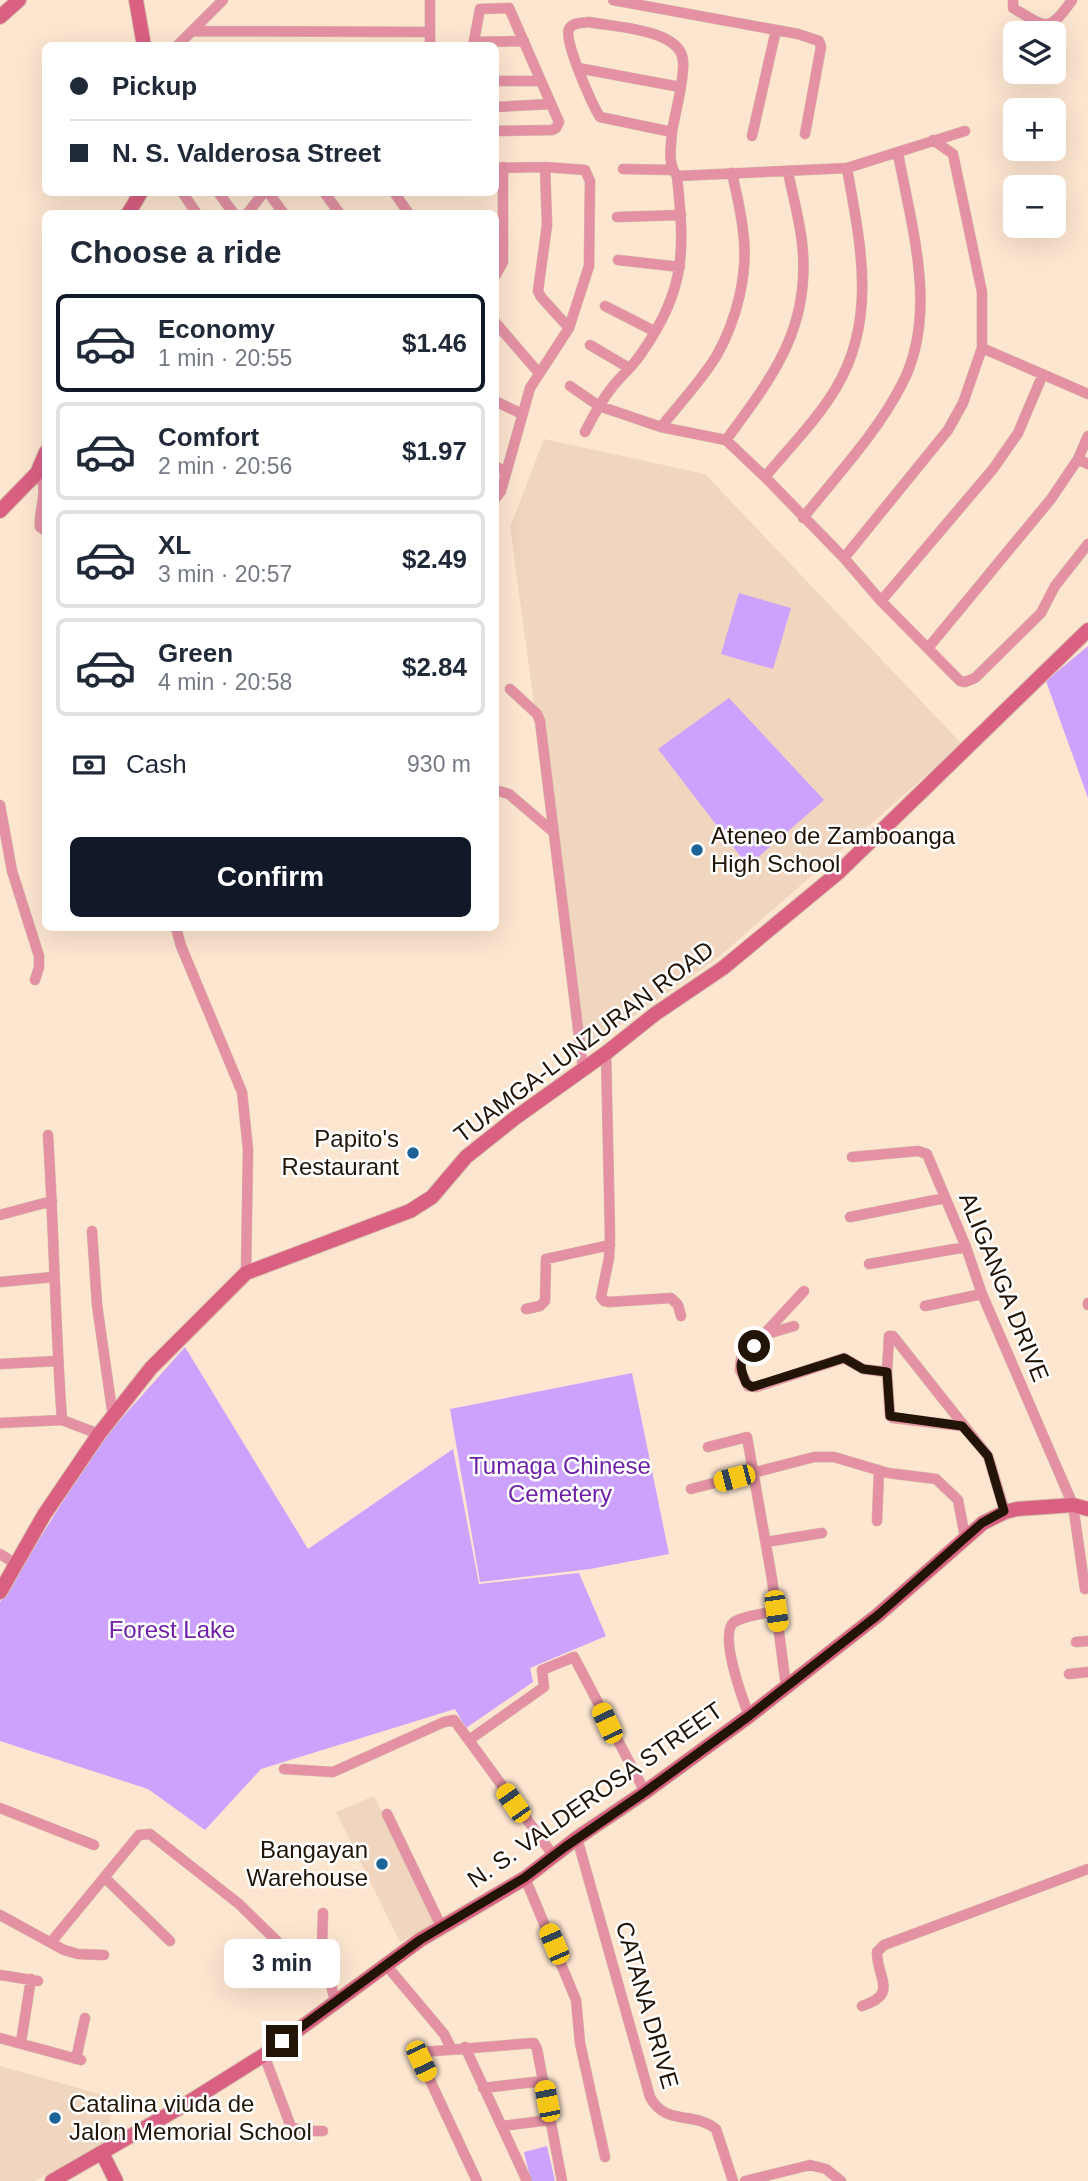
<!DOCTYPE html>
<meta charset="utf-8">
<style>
body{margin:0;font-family:Helvetica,sans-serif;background:#f2f2f3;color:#1f2937;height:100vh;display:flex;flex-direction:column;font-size:26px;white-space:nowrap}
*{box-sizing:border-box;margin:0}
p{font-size:23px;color:#747a83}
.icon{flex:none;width:38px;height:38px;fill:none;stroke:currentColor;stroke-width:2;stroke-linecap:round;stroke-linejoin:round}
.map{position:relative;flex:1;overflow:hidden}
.side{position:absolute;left:42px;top:210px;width:457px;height:721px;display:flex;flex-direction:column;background:#fff;border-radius:10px;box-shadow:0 7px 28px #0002}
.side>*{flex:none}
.top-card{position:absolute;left:42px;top:42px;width:457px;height:154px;border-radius:10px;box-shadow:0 7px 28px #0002;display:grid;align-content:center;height:154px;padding:0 28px;background:#fff}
.buttons{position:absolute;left:1003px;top:21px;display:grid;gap:14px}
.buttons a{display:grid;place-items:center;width:63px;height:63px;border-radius:10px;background:#fff;box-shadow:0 7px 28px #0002;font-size:35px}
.end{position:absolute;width:32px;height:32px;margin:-16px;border:9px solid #221507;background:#fff;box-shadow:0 0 0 4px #fff}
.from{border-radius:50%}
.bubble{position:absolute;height:49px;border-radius:10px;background:#fff;box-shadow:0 7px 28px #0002;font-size:23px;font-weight:700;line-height:49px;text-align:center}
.car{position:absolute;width:21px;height:42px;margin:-21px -10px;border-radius:9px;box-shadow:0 0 5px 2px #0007;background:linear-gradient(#f5c518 24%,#345 0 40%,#f5c518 0 76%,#345 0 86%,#f5c518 0)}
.top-card b{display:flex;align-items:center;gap:24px;height:66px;font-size:26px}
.top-card b+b{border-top:2px solid #e0e1e3}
.top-card i{width:18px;height:18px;background:#1f2937}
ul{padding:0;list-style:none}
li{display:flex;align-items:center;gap:21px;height:98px;margin:0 14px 10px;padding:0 14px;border:4px solid #e0e1e3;border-radius:10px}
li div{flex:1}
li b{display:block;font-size:26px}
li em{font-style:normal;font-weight:700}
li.active{border-color:#111827}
li>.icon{width:63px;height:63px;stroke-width:1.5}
h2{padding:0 28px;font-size:32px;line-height:84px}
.pay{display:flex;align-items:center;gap:18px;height:77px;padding:0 28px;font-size:26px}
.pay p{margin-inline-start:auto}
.cta{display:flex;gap:14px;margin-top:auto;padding:14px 28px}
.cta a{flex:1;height:80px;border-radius:10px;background:#111827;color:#fff;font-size:28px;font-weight:700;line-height:80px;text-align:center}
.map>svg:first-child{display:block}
</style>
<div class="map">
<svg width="1088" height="2181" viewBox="0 0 1088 2181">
<rect width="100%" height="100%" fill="#fde6d0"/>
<path fill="#f0d6be" d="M544,439L705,474L962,744L719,957L581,1053L510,527Z
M374,1796L437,1922L400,1942L336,1812Z
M0,2066L111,2097L109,2140L35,2181H0Z"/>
<path fill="#cda1fe" d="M739,593L791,608L773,669L721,654Z
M1088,646V798L1046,681Z
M729,698L824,800L748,866L658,749Z
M185,1347L308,1549L453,1449L479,1584L579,1573L606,1636L530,1668L533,1682L466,1728L455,1709L261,1769L205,1830L148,1789L0,1741V1602L98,1445Z
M632,1373L669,1554L590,1569L480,1582L450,1409Z
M547,2146L555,2181H531L524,2152Z"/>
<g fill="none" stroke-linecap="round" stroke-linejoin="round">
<g stroke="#d6c0ac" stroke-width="11">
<path id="street" d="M613,0L798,34L819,41L821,47L805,134
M1013,0V8C1047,28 1048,34 1072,0
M589,22C614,27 681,29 683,61C685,78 675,113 672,132L600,117C593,106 563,40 569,29C573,22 582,23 589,22Z
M193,31L430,32
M474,42L524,41
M177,46L223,0
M430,46V0
M473,46L480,9L509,8L559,122L556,128L552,130L495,131
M578,68L680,87
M495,81H541
M495,107L551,104
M752,136L776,30
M545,167L547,225L538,291L541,297L569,328
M495,168L545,167L585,170L590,181L589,266L569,328L530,388L501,491L495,499
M623,169L672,170
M677,176L847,168L965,131
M182,192L197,214
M218,192L234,214
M268,192L284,214
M324,192L340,214
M394,192L409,214
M247,214L264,192
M617,217L681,215
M618,260L680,267
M495,276L503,262V167
M605,306L654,331
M495,322L538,372
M590,345L629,368
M982,348L1088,394
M570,386L599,406L661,427L726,440L765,477L844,558L881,601L960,681L965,682L975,678L1041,613L1055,586L1088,544
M495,401L522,414
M661,427C680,403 702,380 717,355C737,319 749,272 743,231C741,211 736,192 732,173
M585,432C593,416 601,401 613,386C622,375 633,366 641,354C686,288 685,253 677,176C667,163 671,147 672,132
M726,440C775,374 814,323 801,235C798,214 792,192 788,172
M1078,459L1088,464
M495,466L506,472
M37,473C51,488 38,509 40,527L46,531
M765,477C789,448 817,420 836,388C878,318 860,243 847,168
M803,518C837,475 877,433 902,384C939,313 911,226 898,153
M844,558L948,430L963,403L982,348V292L953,154L933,140
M881,601L993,469L1018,433L1043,374
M928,648L1051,499L1078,459L1088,436
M510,689L537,714L540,721L583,1069
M495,790L509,794L551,830
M0,805L12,871L39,956V967L35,980
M176,928L181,946L242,1092L248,1149L246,1273
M606,1053L610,1235L609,1258L601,1297L604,1301L609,1302L671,1298L678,1305L681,1316
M48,1135C54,1230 55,1325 62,1420
M852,1157L918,1151L927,1154L929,1159L966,1247L982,1294L1073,1505L1085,1589
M0,1215L52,1201
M850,1217L945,1198
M92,1231L97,1305L113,1417
M869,1264L966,1247
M0,1282L53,1277
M804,1291L741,1359L740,1370L748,1386L756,1387L844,1358L863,1369L887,1372
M1088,1303V1305
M925,1306L982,1294
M526,1309L540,1306L545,1301L546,1259L610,1245
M767,1334L794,1326
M0,1364L57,1361
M0,1423L62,1420L99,1434
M962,1426L893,1418L890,1416L887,1372L889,1336H893L988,1456L1005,1512
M708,1447L747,1437L772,1579L786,1686
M691,1489L814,1457H834L888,1473L936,1479L958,1500L965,1537
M877,1521L879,1470
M766,1542L822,1533
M0,1554L16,1564
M1076,1642L1088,1641
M1069,1674L1088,1672
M749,1716C743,1700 718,1634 734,1622C745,1615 764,1614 776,1611
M469,1740L544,1687L542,1670L574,1657L645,1792
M284,1769L333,1772L444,1722L454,1720L553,1855
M0,1808L94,1845
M387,1814L441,1926
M577,1838L650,2097C665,2126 694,2111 716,2129L733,2181
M105,1878L170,1941
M525,1878L576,2000L580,2043L605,2157
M323,1913L322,1947L335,2001
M0,1915L64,1950L78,1954L104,1955
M52,1941L139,1835L150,1834L239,1904L287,1951L299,1954L322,1947
M386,1965L444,2034L451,2048
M0,1975L38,1981
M862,2006C899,1994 877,1979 877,1952L884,1945L1088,1869
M0,2038L81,2060
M21,2042L31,1979
M465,2047L527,2181
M264,2055L291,2127L304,2131H323
M76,2059L85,2018
M483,2088L543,2081
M502,2126L550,2120
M477,2181L421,2061L423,2052L534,2043L537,2049L562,2181
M745,2181L810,2165L826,2169L841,2181"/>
</g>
<g stroke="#d6c0ac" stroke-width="16">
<path id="secondary" d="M136,0L144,46
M0,17L19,0
M128,214L141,192
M0,511L37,473L46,452
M0,1592L44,1515L99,1434L151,1368L246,1273L410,1211L432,1197L466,1157L515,1118L606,1053L655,1014L723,968L839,872L1088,630
M102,2153L116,2181
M52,2181L181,2107L264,2055L420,1940L525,1878L577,1838L645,1792L749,1716L878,1615L983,1523L1005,1512L1017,1509L1073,1505L1088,1509"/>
</g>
<use href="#street" stroke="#e591a4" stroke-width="10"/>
<use href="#secondary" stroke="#da6082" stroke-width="14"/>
</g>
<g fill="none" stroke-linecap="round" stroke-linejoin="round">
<path stroke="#221507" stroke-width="9" d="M282,2041L420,1940L524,1878L565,1847L645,1792L749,1716L878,1615L982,1523L1004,1511L988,1456L962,1426L890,1416L887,1372L863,1369L844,1358L752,1387L746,1383C738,1363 739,1362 754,1346"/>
</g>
<g fill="#1c6397" stroke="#fff" stroke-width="2.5">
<circle cx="697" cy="850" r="7"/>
<circle cx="413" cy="1153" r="7"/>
<circle cx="382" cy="1864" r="7"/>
<circle cx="55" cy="2118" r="7"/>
</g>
<g text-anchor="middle" stroke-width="5" stroke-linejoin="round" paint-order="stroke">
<g font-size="24" fill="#221507" stroke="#fff" text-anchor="start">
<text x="711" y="844">Ateneo de Zamboanga<tspan x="711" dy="28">High School</tspan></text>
<text x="399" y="1147" text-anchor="end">Papito's<tspan x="399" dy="28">Restaurant</tspan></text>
<text x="368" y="1858" text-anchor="end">Bangayan<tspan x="368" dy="28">Warehouse</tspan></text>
<text x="69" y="2112">Catalina viuda de<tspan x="69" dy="28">Jalon Memorial School</tspan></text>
</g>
<g font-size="24" fill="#221507" stroke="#fff">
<text transform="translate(584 1042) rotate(-37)" y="8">TUAMGA-LUNZURAN ROAD</text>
<text transform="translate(1004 1287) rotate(68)" y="8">ALIGANGA DRIVE</text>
<text transform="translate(595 1795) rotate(-35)" y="8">N. S. VALDEROSA STREET</text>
<text transform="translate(647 2005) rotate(74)" y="8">CATANA DRIVE</text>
</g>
<g font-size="24" fill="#6e20a7" stroke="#fff">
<text x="560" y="1474">Tumaga Chinese<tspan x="560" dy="28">Cemetery</tspan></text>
<text x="172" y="1638">Forest Lake</text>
</g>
</g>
</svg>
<div class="buttons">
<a><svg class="icon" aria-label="layers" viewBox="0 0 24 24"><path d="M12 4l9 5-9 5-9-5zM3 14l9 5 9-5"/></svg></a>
<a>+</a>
<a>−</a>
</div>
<i class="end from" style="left:754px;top:1346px"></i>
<i class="end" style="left:282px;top:2041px"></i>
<div class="bubble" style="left:224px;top:1939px;width:116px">3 min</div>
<i class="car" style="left:734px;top:1478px;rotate:255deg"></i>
<i class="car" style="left:776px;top:1611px;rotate:172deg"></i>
<i class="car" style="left:607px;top:1723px;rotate:335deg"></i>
<i class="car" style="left:513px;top:1803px;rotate:325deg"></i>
<i class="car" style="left:554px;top:1944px;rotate:337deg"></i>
<i class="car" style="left:421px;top:2061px;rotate:155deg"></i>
<i class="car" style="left:547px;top:2101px;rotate:349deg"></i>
<div class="top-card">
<b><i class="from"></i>Pickup</b>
<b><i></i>N. S. Valderosa Street</b>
</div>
<section class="side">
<h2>Choose a ride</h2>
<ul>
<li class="active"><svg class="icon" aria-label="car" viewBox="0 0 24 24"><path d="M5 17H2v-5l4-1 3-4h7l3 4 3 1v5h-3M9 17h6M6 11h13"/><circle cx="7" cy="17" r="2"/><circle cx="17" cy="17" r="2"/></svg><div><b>Economy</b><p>1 min · 20:55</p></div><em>$1.46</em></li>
<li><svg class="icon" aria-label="car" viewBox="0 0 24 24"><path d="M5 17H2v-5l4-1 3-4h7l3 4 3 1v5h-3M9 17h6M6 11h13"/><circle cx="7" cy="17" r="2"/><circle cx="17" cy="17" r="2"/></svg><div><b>Comfort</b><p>2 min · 20:56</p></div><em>$1.97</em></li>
<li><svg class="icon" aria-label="car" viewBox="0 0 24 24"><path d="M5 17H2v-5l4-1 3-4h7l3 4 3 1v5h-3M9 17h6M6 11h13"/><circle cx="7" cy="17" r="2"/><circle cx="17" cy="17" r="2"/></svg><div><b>XL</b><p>3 min · 20:57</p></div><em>$2.49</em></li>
<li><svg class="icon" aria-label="car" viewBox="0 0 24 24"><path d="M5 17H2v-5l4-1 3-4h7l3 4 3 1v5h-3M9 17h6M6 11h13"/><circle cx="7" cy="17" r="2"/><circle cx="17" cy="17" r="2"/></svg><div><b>Green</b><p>4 min · 20:58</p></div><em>$2.84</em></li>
</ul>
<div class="pay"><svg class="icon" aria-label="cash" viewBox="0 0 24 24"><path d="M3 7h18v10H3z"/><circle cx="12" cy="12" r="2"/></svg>Cash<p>930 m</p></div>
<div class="cta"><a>Confirm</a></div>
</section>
</div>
